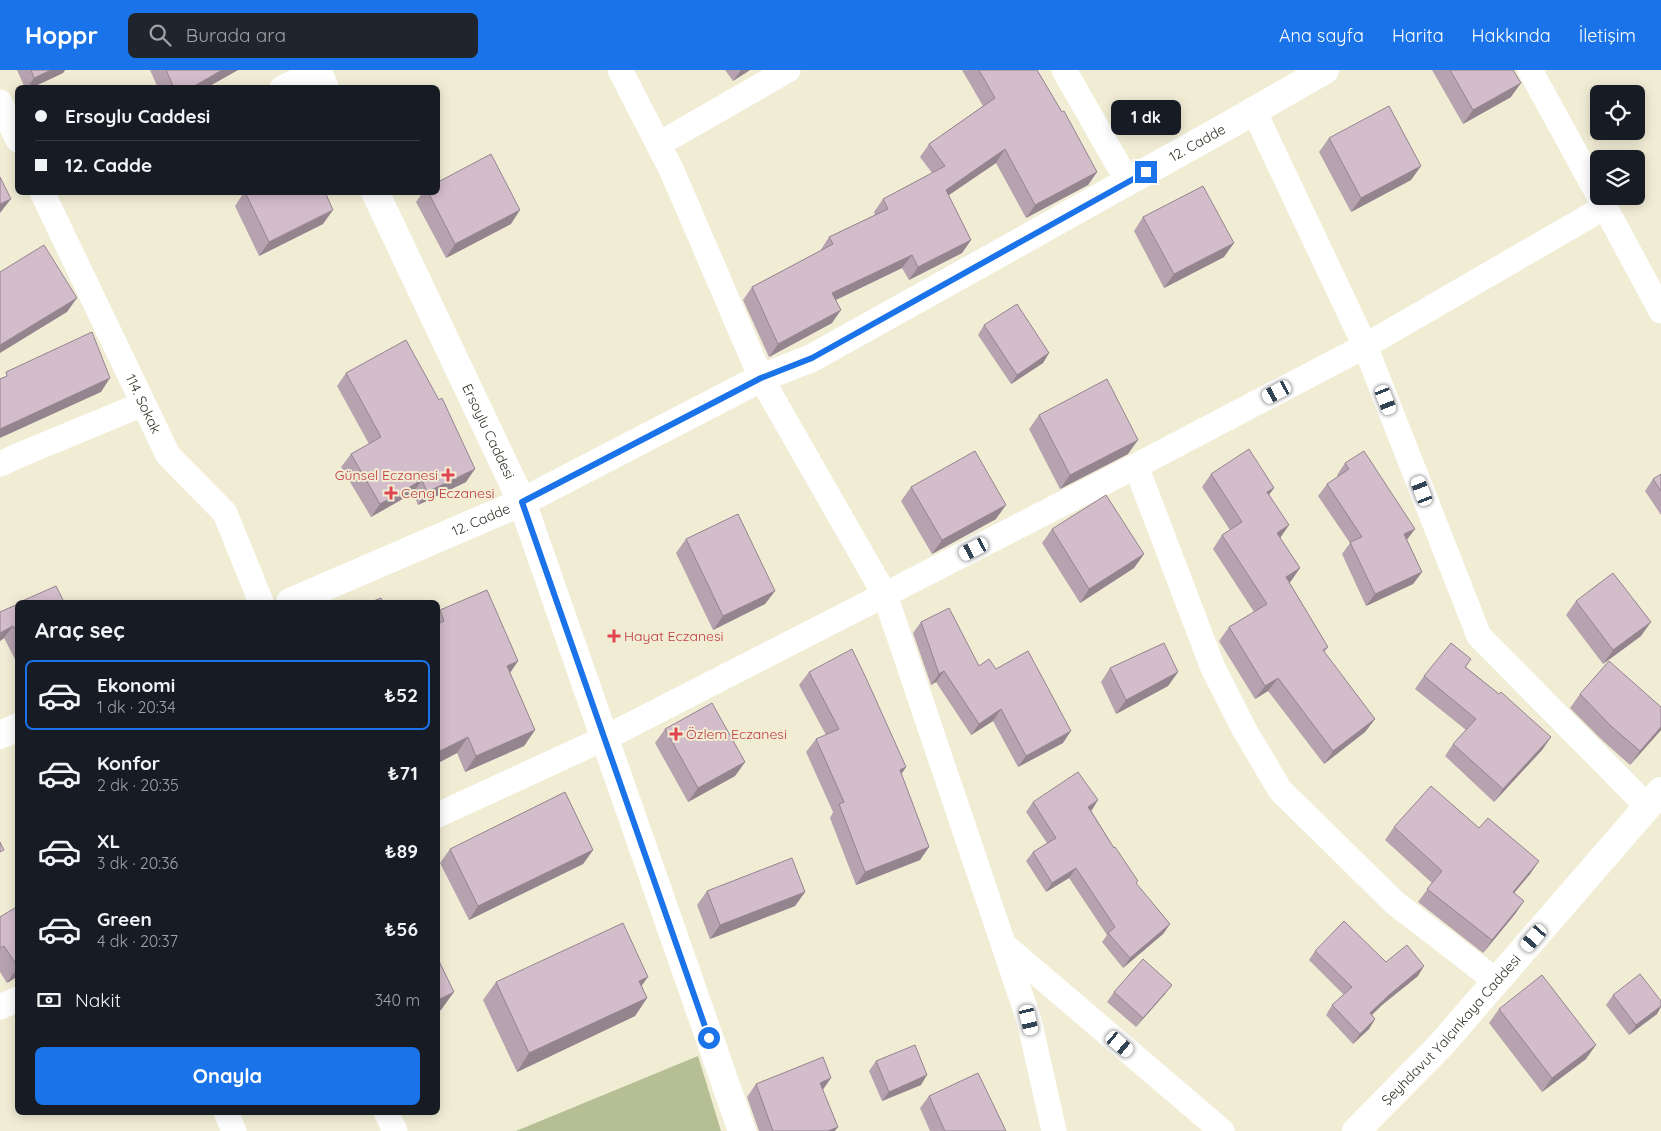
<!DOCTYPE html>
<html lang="tr">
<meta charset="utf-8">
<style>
body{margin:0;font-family:Quicksand,sans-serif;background:#20242c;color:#f1f3f6;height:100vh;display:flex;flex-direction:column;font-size:19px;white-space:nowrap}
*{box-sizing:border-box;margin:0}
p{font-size:16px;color:#9ea1a6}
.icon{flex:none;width:28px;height:28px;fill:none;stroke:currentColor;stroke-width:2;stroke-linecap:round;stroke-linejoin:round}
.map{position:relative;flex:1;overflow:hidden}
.side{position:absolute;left:15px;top:530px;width:425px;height:515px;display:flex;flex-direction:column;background:#171b24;border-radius:8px;box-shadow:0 2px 12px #0003}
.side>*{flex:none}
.guide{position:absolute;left:15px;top:15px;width:425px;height:110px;border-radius:8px;box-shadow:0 2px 12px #0003;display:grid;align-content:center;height:110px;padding:0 20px;background:#171b24}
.controls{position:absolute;left:1590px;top:15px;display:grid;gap:10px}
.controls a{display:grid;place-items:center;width:55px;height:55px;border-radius:8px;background:#171b24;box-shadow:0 2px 12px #0003;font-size:25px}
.end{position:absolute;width:22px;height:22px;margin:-11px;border:6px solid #1a73e8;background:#fff;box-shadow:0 0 0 2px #fff}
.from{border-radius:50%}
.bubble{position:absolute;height:35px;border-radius:8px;background:#171b24;box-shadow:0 2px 12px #0003;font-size:16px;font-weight:700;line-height:35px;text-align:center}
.car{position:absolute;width:15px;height:30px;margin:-15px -8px;border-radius:6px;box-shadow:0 0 4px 1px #0007;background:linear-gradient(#fff 24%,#345 0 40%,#fff 0 76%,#345 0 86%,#fff 0)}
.guide b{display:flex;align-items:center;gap:18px;height:48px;font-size:19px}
.guide b+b{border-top:1px solid #363941}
.guide i{width:12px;height:12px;background:#f1f3f6}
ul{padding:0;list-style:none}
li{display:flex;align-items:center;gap:15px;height:70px;margin:0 10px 8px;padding:0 10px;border:2px solid transparent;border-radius:8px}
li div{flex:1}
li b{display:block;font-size:19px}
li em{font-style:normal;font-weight:700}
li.on{border-color:#1a73e8}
li>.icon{width:45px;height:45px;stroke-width:1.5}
h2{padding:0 20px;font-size:22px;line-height:60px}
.pay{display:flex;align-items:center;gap:12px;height:55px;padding:0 20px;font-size:19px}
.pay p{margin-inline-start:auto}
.button{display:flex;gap:10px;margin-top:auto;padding:10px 20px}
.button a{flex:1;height:58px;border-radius:8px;background:#1a73e8;color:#fff;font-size:20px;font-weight:700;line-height:58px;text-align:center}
header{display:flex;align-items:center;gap:30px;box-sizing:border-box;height:70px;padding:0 25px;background:#1a73e8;color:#fff}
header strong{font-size:24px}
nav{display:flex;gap:28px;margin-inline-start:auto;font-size:18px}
.search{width:350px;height:45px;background:#20242c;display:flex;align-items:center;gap:12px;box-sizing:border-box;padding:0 18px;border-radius:8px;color:#9ea1a6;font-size:19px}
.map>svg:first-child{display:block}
</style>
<header>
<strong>Hoppr</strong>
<div class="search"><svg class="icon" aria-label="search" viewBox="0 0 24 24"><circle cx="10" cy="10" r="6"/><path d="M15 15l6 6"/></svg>Burada ara</div>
<nav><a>Ana sayfa</a><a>Harita</a><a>Hakkında</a><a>İletişim</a></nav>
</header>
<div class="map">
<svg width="1661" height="1061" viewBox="0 0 1661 1061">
<rect width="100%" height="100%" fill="#f1edd5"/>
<path fill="#b5bf93" d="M698,986L721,1061H516Z"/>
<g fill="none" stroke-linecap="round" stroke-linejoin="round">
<g stroke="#fff" stroke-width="25">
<path d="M620,0L672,101L761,308L885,525L1029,950L1054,1061"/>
<path d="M1064,0L1128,112"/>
<path d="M1530,0L1599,126"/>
<path d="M282,18L320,0"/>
<path d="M0,32L18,70"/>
<path d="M1254,41L1365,276L1479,566L1648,737"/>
<path d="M659,74L788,0"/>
<path id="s1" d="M42,122L168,385L225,443L261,532"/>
<path d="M1599,126L1661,241"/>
<path d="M0,394L22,384L143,334"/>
<path d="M1136,396L1213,598L1244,659L1280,720L1395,833L1496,911"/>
<path d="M438,745L605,668L1136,396L1365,276L1605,137"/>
<path d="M1004,875L1222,1061"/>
<path d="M0,937L18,929"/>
<path d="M226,1042L234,1061"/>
<path d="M386,1042L395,1061"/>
</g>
<g stroke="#fff" stroke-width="28">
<path d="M317,0L325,18"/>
<path id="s2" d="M375,122L522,432L742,1061"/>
<path id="s3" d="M290,532L522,432L761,308L812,288L1231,54L1325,0"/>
<path d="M0,665L18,657"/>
<path id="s4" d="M1356,1061L1440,976L1661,721"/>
</g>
</g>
<path fill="#b6a3af" d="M17,0H65L63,3L31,18H25Z
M150,0H238L206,18H158Z
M725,0H750L733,11Z
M962,0H1037L1097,102L1088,115L1026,148L996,93L948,125L971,170L962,183L909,210L902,198L836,230L832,253L769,287L743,230L752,217L820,181L829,167L875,145L874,142L883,129L932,103L920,87L929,74L983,36Z
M1432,0H1513L1511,27L1463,54Z
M1329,68L1421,96L1411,110L1351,142L1319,82Z
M244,122H325L323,154L259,186L235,136Z
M423,122H438L511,154L446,188L416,132Z
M1143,147L1224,187L1164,218L1134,161Z
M984,255L1049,283L1043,293L1011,314L978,265Z
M346,303L466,412L418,435L413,423L371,447L341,397L351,384L369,374L337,316Z
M1039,345L1128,384L1060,419L1029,359Z
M1345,393L1407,470L1422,502L1413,514L1366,536L1342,484L1350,473L1318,426L1327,414L1338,407L1337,405Z
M1211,404L1274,418L1269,425L1289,455L1280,468L1300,498L1291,511L1289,512L1328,577L1324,583L1375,649L1365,662L1324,694L1268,621L1255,629L1219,571L1229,557L1254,542L1213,479L1222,465L1230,460L1202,417Z
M1661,404V445L1645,421L1653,409Z
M911,417L996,449L932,484L901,431Z
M1052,459L1144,484L1134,498L1080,533L1042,473Z
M686,469L775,521L765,534L713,560L676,483Z
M1576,531L1641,566L1603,594L1566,545Z
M18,534V595L4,568L0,571V542Z
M440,540L518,591L510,603L535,660L524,676L465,702L457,683L438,693V544Z
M921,552L979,596L996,599L1063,673L1018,697L993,651L971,665L936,612L931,615L913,563Z
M1471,589L1466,597L1551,667L1542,680L1494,732L1445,686L1453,674L1466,660L1415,619L1424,606Z
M1110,598L1178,602L1168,616L1116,644L1101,612Z
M809,602L906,697L901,704L929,777L920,790L856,815L830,748L833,742L806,682L816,669L826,665L799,615Z
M1580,624L1661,637V660L1630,695L1602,670L1570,638Z
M665,659L745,692L735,706L688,732L655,673Z
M1033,732L1092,740H1091L1136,814L1170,854L1163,864L1123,898L1102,872L1107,865L1069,808L1046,822L1026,791L1033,782L1047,773L1026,742Z
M1394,757L1479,758L1539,791L1530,804L1514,823L1524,831L1515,844L1483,883L1418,832L1432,813L1385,770Z
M450,779L593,780L583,794L469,850L440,793Z
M707,821L805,822L795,836L710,869L697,835Z
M18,836V906L7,913L0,902V847Z
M1315,881L1386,892L1418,906L1382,935L1372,945L1375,949L1369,959L1353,974L1326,945L1332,935L1344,925L1309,890Z
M496,912L642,916L647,928L635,946L517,1002L483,930Z
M1172,915L1165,924L1136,957L1107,932L1114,922Z
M1613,925L1657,944L1629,965L1606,935Z
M1499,939L1586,989L1542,1022L1489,953Z
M876,991L921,1015L882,1031L869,1001Z
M756,1014L823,1020L835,1061H759L747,1027Z
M929,1026L1006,1061H930L920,1038Z"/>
<path fill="#94848e" d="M51,0H65L63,3L31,18H27L34,8Z
M222,0H238L206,18H191Z
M741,0H750L733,11Z
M1521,13L1511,27L1463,54L1473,40Z
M1005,79L996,93L936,134L946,120Z
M1421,96L1411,110L1351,142L1361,128Z
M1097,102L1088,115L1026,148L1035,135Z
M11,129L0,143V144V134Z
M333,140L323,154L259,186L269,172Z
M520,140L511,154L446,188L455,174Z
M971,170L962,183L909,210L918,197Z
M1234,173L1224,187L1164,218L1174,204Z
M912,185L902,198L823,236L832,223Z
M77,228L67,242L0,283V275Z
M841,240L832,253L769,287L778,274Z
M1049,283L1043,293L1011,314L1017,305Z
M110,308L101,322L0,368V359Z
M1138,370L1128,384L1060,419L1070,405Z
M475,399L466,412L418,435L427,422Z
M422,410L413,423L371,447L380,434Z
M1274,418L1264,431L1267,422Z
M1006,435L996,449L932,484L942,470Z
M1289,455L1280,468L1277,463Z
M1415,459L1406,471L1404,464Z
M1144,484L1134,498L1080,533L1089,519Z
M1300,498L1291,511L1277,521L1286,507Z
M1422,502L1413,514L1366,536L1375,524Z
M775,521L765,534L713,560L723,546Z
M1651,552L1641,566L1603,594L1613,580Z
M13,556L4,568L0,571V563Z
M518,591L507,607V596Z
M944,601L936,612L931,615L939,604Z
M1178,602L1168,616L1116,644L1126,630Z
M1278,608L1268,621L1255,629L1265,616Z
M1001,639L993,651L971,665L979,654Z
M1375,649L1365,662L1324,694L1333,681Z
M1661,657V660L1630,695L1640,681Z
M535,660L524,676L465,702L476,686Z
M1071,661L1063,673L1018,697L1026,686Z
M468,667L457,683L438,693V682Z
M1551,667L1542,680L1494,732L1503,719Z
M745,692L735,706L688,732L698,718Z
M906,697L897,711L900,700Z
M1098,730L1092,740L1082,746L1088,737Z
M929,777L920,790L856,815L865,802Z
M593,780L583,794L469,850L478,836Z
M1539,791L1530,804L1504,835L1513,822Z
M1076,798L1069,808L1046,822L1052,813Z
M805,822L795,836L710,869L720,855Z
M1524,831L1515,844L1483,883L1492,870Z
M1170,854L1163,864L1123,898L1130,888Z
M1424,896L1418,906L1382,935L1363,953L1370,943L1389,925Z
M18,897V906L7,913Z
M648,907L635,925L639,911Z
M1172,915L1165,924L1136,957L1143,948Z
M454,922L441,940L438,942V930Z
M647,928L635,946L517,1002L529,983Z
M1661,936V937L1657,944L1629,965L1636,955Z
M1375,949L1369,959L1353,974L1360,964Z
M1596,975L1586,989L1542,1022L1552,1008Z
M927,1005L921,1015L882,1031L889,1022Z
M831,1008L822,1021L820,1013Z
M838,1057L835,1061H828Z"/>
<path fill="#d4bdcb" stroke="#94848e" d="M31,0H51L34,8Z
M166,0H222L191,18H174Z
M979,0H1037L1062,42L1064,41L1097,102L1035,135L1005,79L946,120L971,170L918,197L912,185L832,223L841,240L778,274L752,217L833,174L829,167L888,139L883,129L945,96L929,74L995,28Z
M1450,0H1513L1521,13L1473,40Z
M1389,36L1421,96L1361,128L1329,68Z
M491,84L520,140L455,174L428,122H438V112Z
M0,107L11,129L0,134Z
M1203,116L1234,173L1174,204L1143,147Z
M245,122H325L333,140L269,172Z
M44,175L77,228L0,275V202Z
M1017,234L1049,283L1017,305L984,255Z
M92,262L110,308L0,359V309L7,306L6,302Z
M406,270L439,330L442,328L475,399L427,422L422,410L380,434L351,384L381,367L346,303Z
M1107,309L1138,370L1070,405L1039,345Z
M1249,379L1274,418L1267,422L1289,455L1277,463L1300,498L1286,507L1328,577L1323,580L1375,649L1333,681L1278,608L1265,616L1229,557L1267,534L1222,465L1242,452L1211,404Z
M975,381L1006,435L942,470L911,417Z
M1364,381L1415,459L1404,464L1422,502L1375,524L1350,472L1362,467L1327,414L1349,399L1345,393Z
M1661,404V421L1653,409Z
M1106,425L1144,484L1089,519L1052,459Z
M738,444L775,521L723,546L686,469Z
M1613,503L1651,552L1613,580L1576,531Z
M56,516L64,532H20Z
M487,520L518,591L507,596L535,660L476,686L468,667L438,682V554L444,551L440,540Z
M381,528L383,532H371Z
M18,534V565L13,556L0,563V542Z
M949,538L979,596L989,589L996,599L1028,581L1071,661L1026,686L1001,639L979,654L944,601L939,604L921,552Z
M1164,573L1178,602L1126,630L1110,598Z
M1451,573L1471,589L1465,597L1499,624L1501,622L1551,667L1503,719L1453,674L1476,649L1424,606Z
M852,579L866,608L906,697L900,700L929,777L865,802L839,734L844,732L816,669L839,659L809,602Z
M1609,591L1661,637V657L1640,681L1611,656L1580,624Z
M712,633L745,692L698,718L665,659Z
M1078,702L1098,730L1088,737L1114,778L1115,777L1138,811L1136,813L1170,854L1130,888L1108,863L1115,857L1076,798L1052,813L1033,782L1056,768L1033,732Z
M1431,716L1479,758L1488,748L1539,791L1513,822L1524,831L1492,870L1427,819L1442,801L1394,757Z
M565,722L593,780L478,836L450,779Z
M0,772L4,780L0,782Z
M792,788L805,822L720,855L707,821Z
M18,836V897L4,876L0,878V847Z
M1344,851L1386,892L1407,875L1424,896L1389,925L1370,943L1375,949L1360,964L1332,935L1352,917L1315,881Z
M623,853L648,907L639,911L647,928L529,983L496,912Z
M438,889L454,922L438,930Z
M1143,889L1172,915L1143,948L1114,922Z
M1640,904L1661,931V936L1636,955L1613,925Z
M1542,905L1596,975L1552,1008L1499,939Z
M915,975L927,1005L889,1022L876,991Z
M823,987L831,1008L820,1013L838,1057L828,1061H773L756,1014Z
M978,1003L1006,1061H945L929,1026Z"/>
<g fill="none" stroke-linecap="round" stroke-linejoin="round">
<path stroke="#1a73e8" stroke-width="6" d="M709,968L522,432L761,308L812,288L1146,102"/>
</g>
<g fill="#e0444e" stroke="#f1edd5" stroke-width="2">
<path d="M445.5 397.5h5v5h5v5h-5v5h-5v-5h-5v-5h5z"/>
<path d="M388.5 415.5h5v5h5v5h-5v5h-5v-5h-5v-5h5z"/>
<path d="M611.5 558.5h5v5h5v5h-5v5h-5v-5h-5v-5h5z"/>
<path d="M673.5 656.5h5v5h5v5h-5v5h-5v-5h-5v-5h5z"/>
</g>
<g text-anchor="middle" stroke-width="4" stroke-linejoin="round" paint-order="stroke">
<g font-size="14" fill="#323027" stroke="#f1edd5">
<text dy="5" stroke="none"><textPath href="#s3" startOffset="1018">12. Cadde</textPath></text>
<text dy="5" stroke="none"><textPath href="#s1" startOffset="235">114. Sokak</textPath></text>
<text dy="5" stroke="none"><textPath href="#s2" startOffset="265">Ersoylu Caddesi</textPath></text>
<text dy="5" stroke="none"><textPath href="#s3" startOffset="208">12. Cadde</textPath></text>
<text dy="5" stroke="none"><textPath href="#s4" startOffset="139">Şeyhdavut Yalçınkaya Caddesi</textPath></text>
</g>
<g font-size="14" fill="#be3a42" stroke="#f1edd5" text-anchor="start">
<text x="438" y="410" text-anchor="end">Günsel Eczanesi</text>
<text x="401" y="428">Ceng Eczanesi</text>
<text x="624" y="571">Hayat Eczanesi</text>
<text x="686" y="669">Özlem Eczanesi</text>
</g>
</g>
</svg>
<div class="controls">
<a><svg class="icon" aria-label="locate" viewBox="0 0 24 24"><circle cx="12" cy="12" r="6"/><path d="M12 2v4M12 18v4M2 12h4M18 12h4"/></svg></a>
<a><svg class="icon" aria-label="layers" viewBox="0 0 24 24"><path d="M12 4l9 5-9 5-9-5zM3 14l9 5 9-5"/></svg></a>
</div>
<i class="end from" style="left:709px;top:968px"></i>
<i class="end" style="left:1146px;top:102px"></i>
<div class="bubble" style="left:1111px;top:30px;width:70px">1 dk</div>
<i class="car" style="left:1277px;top:322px;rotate:242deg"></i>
<i class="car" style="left:1386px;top:330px;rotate:159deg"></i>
<i class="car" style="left:1422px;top:421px;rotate:339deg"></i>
<i class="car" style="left:974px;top:479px;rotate:243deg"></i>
<i class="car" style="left:1534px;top:868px;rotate:221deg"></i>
<i class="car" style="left:1029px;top:950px;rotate:167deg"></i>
<i class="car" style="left:1120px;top:974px;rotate:130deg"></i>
<div class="guide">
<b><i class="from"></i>Ersoylu Caddesi</b>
<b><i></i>12. Cadde</b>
</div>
<section class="side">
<h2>Araç seç</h2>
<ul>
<li class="on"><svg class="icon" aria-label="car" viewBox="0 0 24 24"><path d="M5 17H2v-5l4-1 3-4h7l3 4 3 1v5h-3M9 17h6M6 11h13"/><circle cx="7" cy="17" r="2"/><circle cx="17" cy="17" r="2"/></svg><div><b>Ekonomi</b><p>1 dk · 20:34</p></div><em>₺52</em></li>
<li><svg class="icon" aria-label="car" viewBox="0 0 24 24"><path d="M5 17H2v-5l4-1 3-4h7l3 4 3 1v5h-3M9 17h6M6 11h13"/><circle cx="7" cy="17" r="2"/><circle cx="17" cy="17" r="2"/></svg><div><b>Konfor</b><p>2 dk · 20:35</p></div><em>₺71</em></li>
<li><svg class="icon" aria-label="car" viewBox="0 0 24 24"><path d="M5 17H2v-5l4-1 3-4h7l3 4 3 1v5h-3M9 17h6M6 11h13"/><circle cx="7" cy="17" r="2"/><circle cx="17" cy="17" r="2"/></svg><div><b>XL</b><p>3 dk · 20:36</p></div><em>₺89</em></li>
<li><svg class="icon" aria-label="car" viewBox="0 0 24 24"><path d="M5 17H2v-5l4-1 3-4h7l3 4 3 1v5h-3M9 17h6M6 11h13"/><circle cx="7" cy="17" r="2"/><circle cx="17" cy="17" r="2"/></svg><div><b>Green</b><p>4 dk · 20:37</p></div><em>₺56</em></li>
</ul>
<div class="pay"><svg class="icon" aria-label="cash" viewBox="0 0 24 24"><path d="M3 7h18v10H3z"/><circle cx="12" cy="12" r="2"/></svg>Nakit<p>340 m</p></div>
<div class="button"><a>Onayla</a></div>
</section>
</div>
